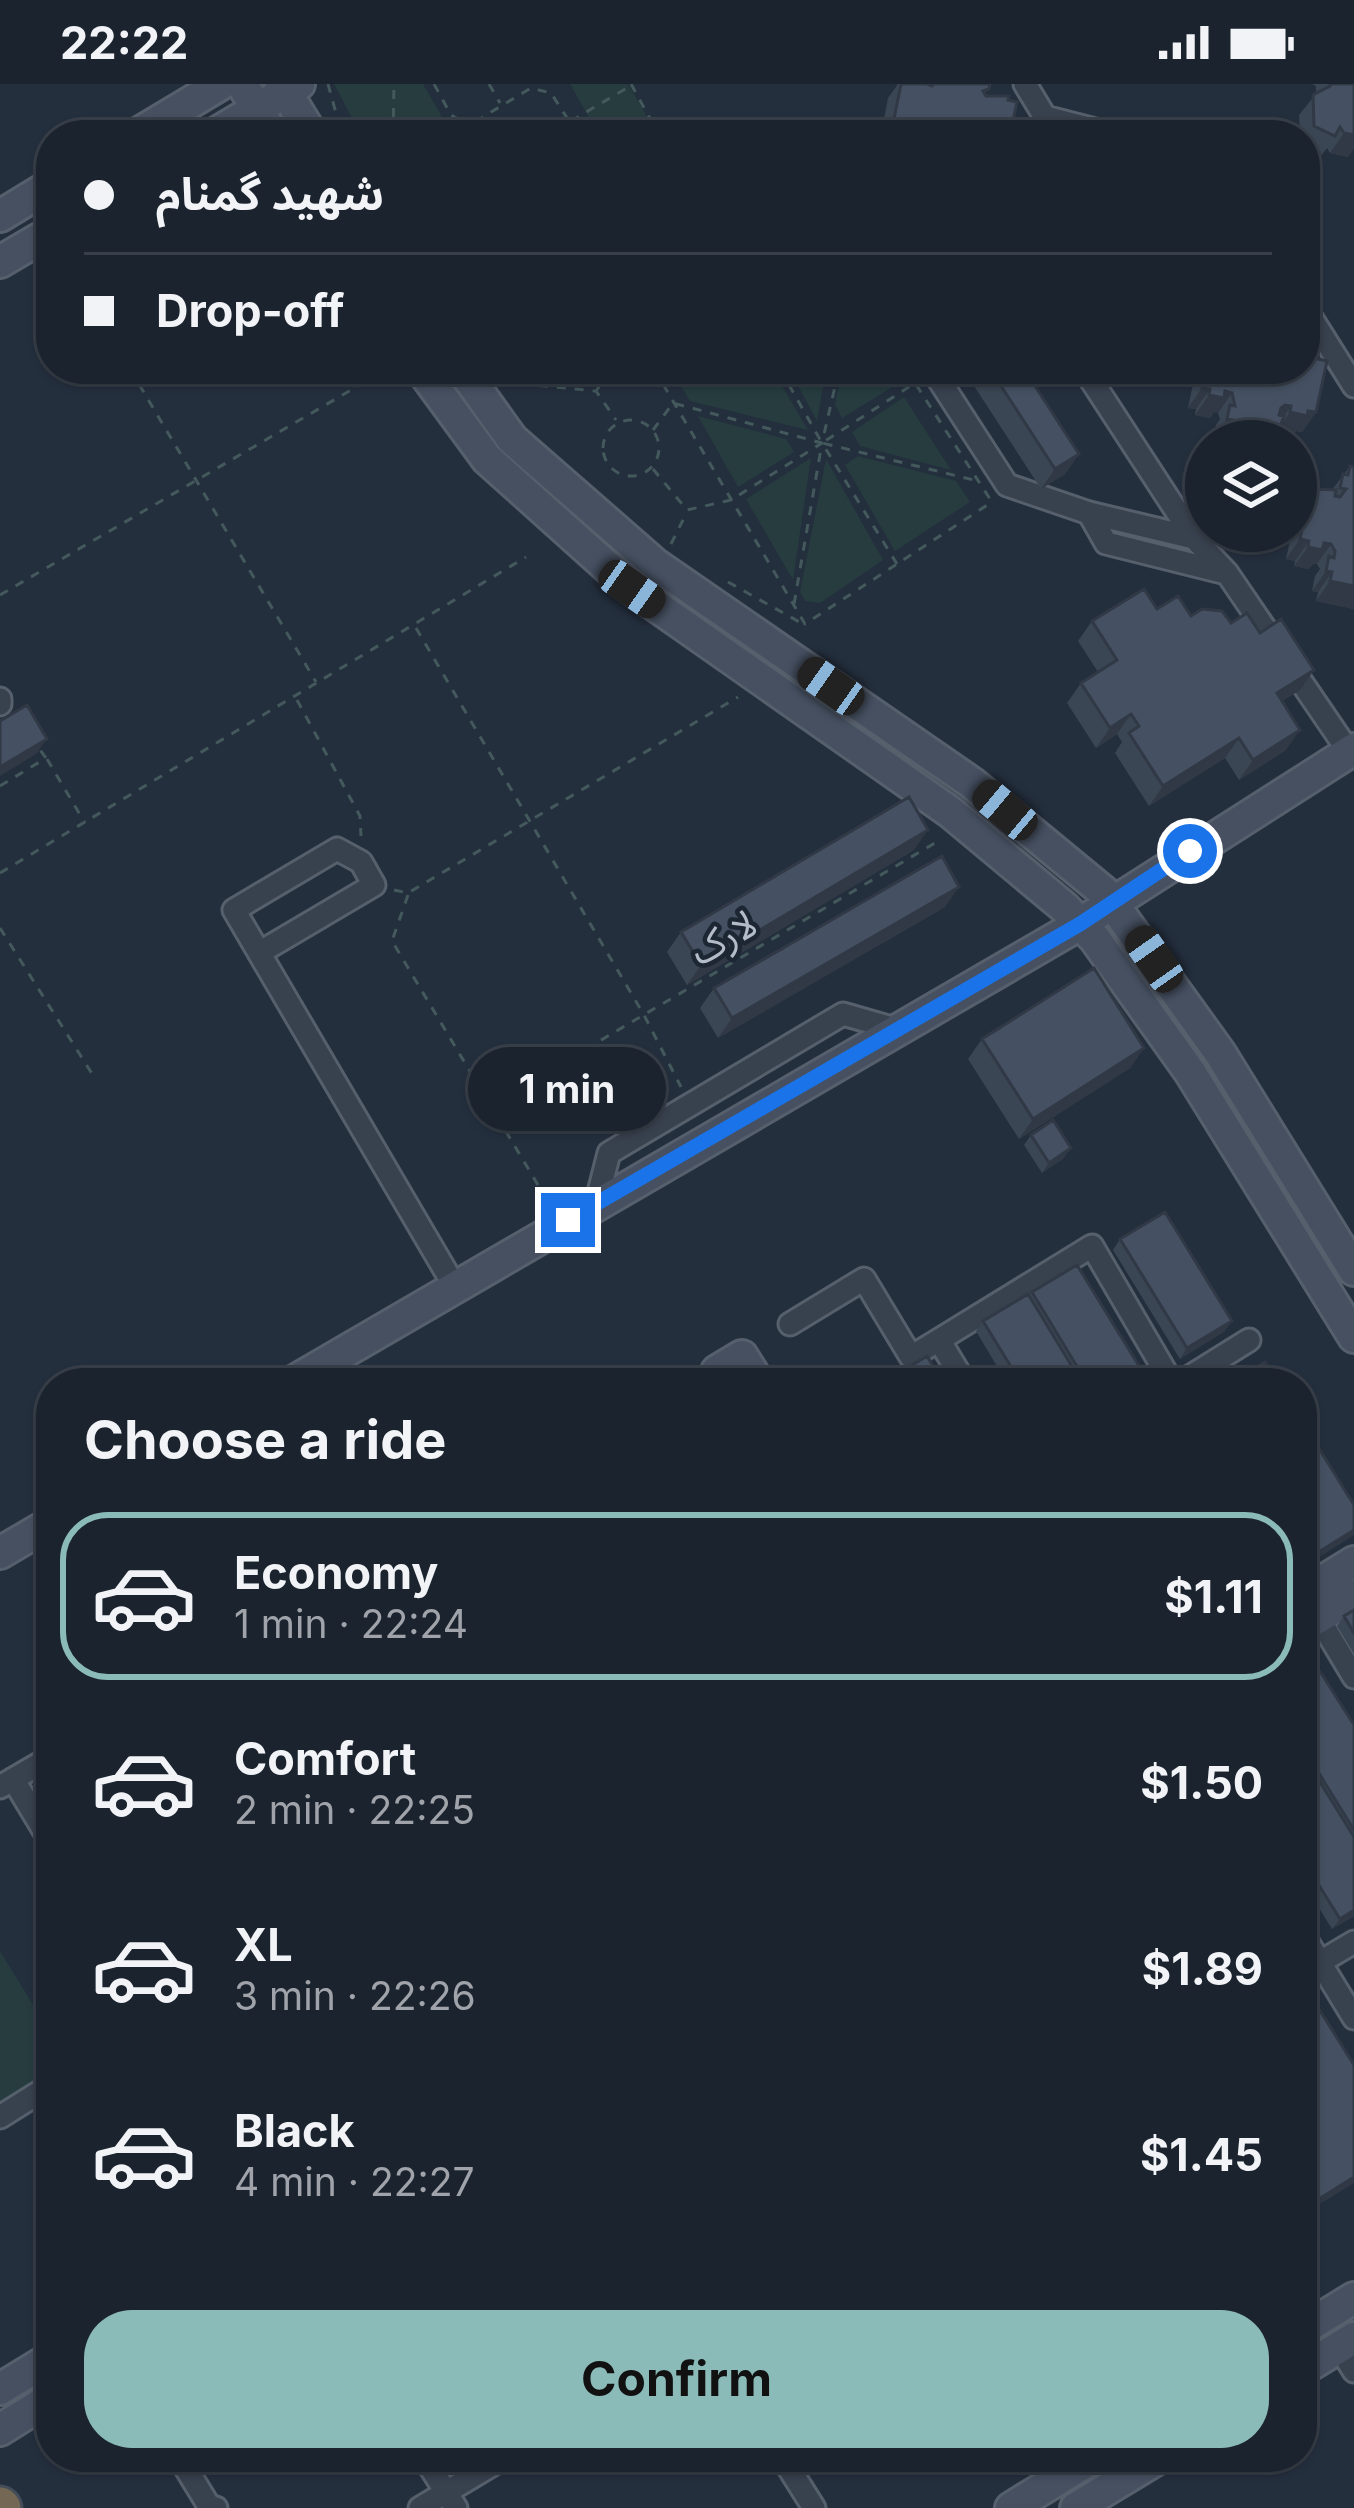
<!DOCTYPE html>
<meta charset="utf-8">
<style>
body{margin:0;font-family:Inter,"Noto Sans Arabic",sans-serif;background:#242b36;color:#f1f3f6;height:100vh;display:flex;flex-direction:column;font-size:45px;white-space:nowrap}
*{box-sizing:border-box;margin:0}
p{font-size:39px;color:#a0a4aa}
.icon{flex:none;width:66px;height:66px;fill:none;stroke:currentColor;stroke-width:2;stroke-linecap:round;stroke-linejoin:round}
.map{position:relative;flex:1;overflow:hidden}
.side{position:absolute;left:36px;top:1284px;width:1281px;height:1104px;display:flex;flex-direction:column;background:#1b232e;border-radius:48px;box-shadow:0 3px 9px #0004,0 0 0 3px #39404a}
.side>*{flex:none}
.hud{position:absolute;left:36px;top:36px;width:1284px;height:264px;border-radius:48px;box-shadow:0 3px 9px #0004,0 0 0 3px #39404a;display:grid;align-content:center;height:264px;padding:0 48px;background:#1b232e}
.tools{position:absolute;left:1185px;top:336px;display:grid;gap:24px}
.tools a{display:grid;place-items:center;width:132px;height:132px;border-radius:50%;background:#1b232e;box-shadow:0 3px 9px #0004,0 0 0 3px #39404a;font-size:60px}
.end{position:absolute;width:54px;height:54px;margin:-27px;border:15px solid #1a73e8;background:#fff;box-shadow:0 0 0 6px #fff}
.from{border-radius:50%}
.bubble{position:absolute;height:84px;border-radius:42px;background:#1b232e;box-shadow:0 3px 9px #0004,0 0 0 3px #39404a;font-size:39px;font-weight:700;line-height:84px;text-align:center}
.car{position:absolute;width:36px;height:72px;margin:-36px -18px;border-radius:15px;box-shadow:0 0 9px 3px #0007;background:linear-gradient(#222 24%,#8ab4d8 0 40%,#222 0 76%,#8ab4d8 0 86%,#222 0)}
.hud b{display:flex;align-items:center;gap:42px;height:114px;font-size:45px}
.hud b+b{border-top:3px solid #39404a}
.hud i{width:30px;height:30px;background:#f1f3f6}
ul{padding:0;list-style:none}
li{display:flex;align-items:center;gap:36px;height:168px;margin:0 24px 18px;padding:0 24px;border:6px solid transparent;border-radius:48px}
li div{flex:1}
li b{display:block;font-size:45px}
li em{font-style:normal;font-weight:700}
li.active{border-color:#8bbbb9}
li>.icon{width:108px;height:108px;stroke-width:1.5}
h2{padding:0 48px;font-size:54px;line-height:144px}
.action{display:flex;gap:24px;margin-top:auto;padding:24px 48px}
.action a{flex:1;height:138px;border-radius:48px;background:#8bbbb9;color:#111;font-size:48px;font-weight:700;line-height:138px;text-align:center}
.status{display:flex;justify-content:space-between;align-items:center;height:84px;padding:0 60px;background:#1b232e;direction:ltr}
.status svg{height:33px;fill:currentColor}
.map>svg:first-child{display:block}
</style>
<div class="status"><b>22:22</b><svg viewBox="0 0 49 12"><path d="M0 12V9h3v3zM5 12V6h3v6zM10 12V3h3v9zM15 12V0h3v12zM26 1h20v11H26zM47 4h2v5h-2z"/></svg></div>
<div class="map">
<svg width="1354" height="2424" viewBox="0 0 1354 2424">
<rect width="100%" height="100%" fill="#242f3e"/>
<path fill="#263c3f" d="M334,0H423L441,31L437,51H361Z
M570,0H628L649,36L623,51H599Z
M670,285H772L808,346L690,317Z
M789,285H826L817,337Z
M842,285H890L899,299L842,334L835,321Z
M904,313L951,386L860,362L852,348Z
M698,332L786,355L794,368L738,403Z
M858,372L956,397L970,418L895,467L845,381Z
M811,374L793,496L746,415Z
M826,375L883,476L820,519L805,517L800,508Z
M0,1867L51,1950V1990L0,2021Z"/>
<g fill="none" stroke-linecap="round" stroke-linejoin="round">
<g stroke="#565f6c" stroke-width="27">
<path id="street" d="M1025,0L1045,33L1115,51
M1305,224L1354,302
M932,285L1007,401L1089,429L1106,459L1226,489
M1084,285L1194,454L1227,489L1349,668
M1089,429L1194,454
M0,615V620
M259,869L374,801L361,778L337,765L234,826L455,1203
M596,1120L609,1069L843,930L895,945
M790,1240L864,1195L911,1273L939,1256
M965,1299L939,1256L1092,1162L1172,1299
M1180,1299L1249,1256
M1318,1533L1354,1593
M13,1695L51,1758
M0,1703L51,1673
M1302,1849L1354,1934
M1302,1889L1354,1858
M0,2033L51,2001
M1339,2263L1354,2287
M179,2373L209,2422L216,2424
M424,2373L456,2424
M782,2373L814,2424
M420,2424L505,2373"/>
</g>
<g stroke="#565f6c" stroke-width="36">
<path id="secondary" d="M242,0L273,51
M281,0L312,51
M136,51L221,0
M213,51L299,0
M0,132L51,101
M0,178L51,148
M421,285L487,375L632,505L950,728L1064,823L1095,855L1190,988L1354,1253
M462,285L512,355L655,480L972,699L1104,808L1220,969L1354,1186
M291,1299L1080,840L1354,665
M725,1299L717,1287L742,1272L759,1299
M0,1469L51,1439
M1302,1510L1354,1478
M1302,1543L1354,1512
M1302,2246L1354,2214
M1302,2286L1354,2254
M0,2305L51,2274
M0,2346L51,2314
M1011,2424L1094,2373
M1076,2424L1160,2373"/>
</g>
<g stroke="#434c59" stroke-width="45">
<path id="highway" d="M0,2423L1,2424"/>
</g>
<path stroke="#44595c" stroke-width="3" stroke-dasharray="9 9" stroke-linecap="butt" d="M328,0L336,29L348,51
M434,0L451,31L467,41
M489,0L500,19
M631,0L659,51
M571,37L632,1
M393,51L394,0
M465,51L468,42L531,4L551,9L578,51
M642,51L656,43
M130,285L316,598
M654,285L805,540L992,418
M780,285L822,359L915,299L990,415
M907,285L914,297
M499,296L517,285
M503,298L596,307L616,336
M597,306L609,285
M603 364a28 28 0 1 1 56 0a28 28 0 1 1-56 0Z
M653,346L673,319L822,359L839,285
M653,385L687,426L731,416L822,359L794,520
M671,460L687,428
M897,480L822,359L978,397
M728,498L803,540
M0,511L387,285
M416,544L644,931L681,1003
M297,616L360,732L361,752
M47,675L85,739
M0,702L46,674L40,666
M0,789L526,473
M394,806L408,809L738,613
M408,811L392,857L538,1101
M0,844L96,996
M508,1011L940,756"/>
<use href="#street" stroke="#38414e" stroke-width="21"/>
<use href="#secondary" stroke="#465061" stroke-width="30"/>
<use href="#highway" stroke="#746855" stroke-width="39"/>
</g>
<path fill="#3b4654" d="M898,0H990L985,10L1010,51H881L888,14Z
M1312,0H1354L1348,73L1330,69L1327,64L1321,72L1305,64V51H1300L1299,31L1316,10V2Z
M963,285H1024L1079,370L1065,390L1041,405Z
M1196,285H1305L1316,328L1302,348L1296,347L1293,352L1277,348L1273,357H1219L1213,355L1216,341L1220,335L1218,329L1214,328L1210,334L1195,331L1196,325L1188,324Z
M1350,382L1354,383V525L1316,517L1318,508L1312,507L1315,492L1320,485L1317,480H1313L1308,485L1294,482L1295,477L1286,475L1292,447H1296L1297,425L1311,405L1332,406Z
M1157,525L1231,539L1300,606L1282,617L1286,666L1239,696L1225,674L1149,722L1115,669L1122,658L1117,650L1096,664L1067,619L1081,599L1098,588L1078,557L1092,537Z
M914,766L687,901L667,868L681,848Z
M945,823L718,954L700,924L714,904Z
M982,955L1144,964L1130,984L1019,1055L968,975Z
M1031,1051L1064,1074L1042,1089L1024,1061Z
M1120,1155L1225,1247L1180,1275L1113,1166Z
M1032,1208L1144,1290L1138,1299H1007L976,1247L983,1237L1029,1213Z
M1302,1337L1354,1421L1310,1479L1302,1466Z
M1354,1526V1570L1337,1542L1344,1532Z
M1302,1559L1354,1641V1832L1332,1845L1302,1796Z"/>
<path fill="#303945" d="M1344,49L1354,51V65L1348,73L1330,69Z
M1202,304L1210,305L1196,325L1188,324Z
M1225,307L1232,309L1218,329L1214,328L1210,334L1195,331L1209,311Z
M1285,321L1291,322L1277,342L1281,324Z
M1308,327L1316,328L1302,348L1296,347L1293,352L1276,348L1290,328Z
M1227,335L1233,336L1219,356L1213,355Z
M1232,345L1275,355L1273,357H1223Z
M1079,370L1065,390L1041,405L1055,385Z
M1300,455L1309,457L1295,477L1286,475Z
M1324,459L1331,460L1317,480H1313L1308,485L1294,482L1308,463Z
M1326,487L1332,488L1318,508L1312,507Z
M1330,497L1354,502V525L1316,517Z
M1314,586L1300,606L1263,629L1277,609Z
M1131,630L1117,650L1096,664L1110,644Z
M1300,646L1286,666L1239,696L1253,676Z
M1239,654L1225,674L1149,722L1163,702Z
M47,655L36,670L0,692V683Z
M928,746L914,766L687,901L701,881Z
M959,803L945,823L718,954L732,934Z
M1144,964L1130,984L1019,1055L1033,1035Z
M1071,1064L1064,1074L1042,1089L1049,1079Z
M1232,1237L1225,1247L1180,1275L1187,1264Z
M1354,1446V1451L1310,1479L1317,1469Z
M1354,1826V1832L1332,1845L1340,1835Z
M1354,2093V2099L1302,2131L1306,2123Z"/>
<path fill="#455162" stroke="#303945" stroke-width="3" d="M901,0H927L932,2L934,0H990L989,5L983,7L986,12H1009L1008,16L1017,18L1010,51H923L916,48L915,51H900L901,46L892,45Z
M1330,0H1354V51L1344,49L1340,43L1335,52L1314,42L1313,11L1330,2Z
M1305,271H1318V275L1327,277L1316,328L1308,327L1307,332L1290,328L1291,322L1285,321L1281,324L1279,331L1284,332L1275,355L1232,345L1233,336L1227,335L1230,321L1235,322L1232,309L1225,307L1224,314L1209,311L1210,305L1202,304L1205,285H1305Z
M990,285H1024L1079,370L1055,385Z
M1350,382L1354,383V502L1330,497L1332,488L1326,487L1329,472L1334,474L1335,467L1331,460L1324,459L1322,466L1308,463L1309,457L1300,455L1311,405L1336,406L1335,412L1340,413L1346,405L1340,404L1343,390L1348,391Z
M1144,505L1157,525L1178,512L1191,532L1202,525L1222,527L1231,539L1247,529L1260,549L1281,535L1314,586L1277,609L1300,646L1253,676L1239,654L1163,702L1129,649L1139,642L1131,630L1110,644L1081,599L1117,576L1092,537Z
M27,621L47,655L0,683V637Z
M909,713L928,746L701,881L681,848Z
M942,772L959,803L732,934L714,904Z
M1094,884L1144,964L1033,1035L982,955Z
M1053,1036L1071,1064L1049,1079L1031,1051Z
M1165,1128L1232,1237L1187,1264L1120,1155Z
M1077,1181L1144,1290L1129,1299H1087L1032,1208Z
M1028,1210L1082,1299H1021L983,1237Z
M927,1272L943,1299H883Z
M1265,1278L1278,1299H1231Z
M1302,1337L1354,1421V1446L1317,1469L1302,1445Z
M1354,1526V1549L1344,1532Z
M1302,1559L1354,1641V1746L1302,1662Z
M1302,1669L1354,1753V1826L1340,1835L1302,1774Z
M1304,1901L1354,1981V2093L1306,2123L1302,2117V1902Z"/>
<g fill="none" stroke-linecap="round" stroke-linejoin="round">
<path stroke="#1a73e8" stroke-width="15" d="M568,1136L1080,840L1190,767"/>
</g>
<g text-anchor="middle" stroke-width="9" stroke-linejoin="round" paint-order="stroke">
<g font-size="39" fill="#b4bcc9" stroke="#1d2633">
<text transform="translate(723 853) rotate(-30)" y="14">لارک</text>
</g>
</g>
</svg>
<div class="tools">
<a><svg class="icon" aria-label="layers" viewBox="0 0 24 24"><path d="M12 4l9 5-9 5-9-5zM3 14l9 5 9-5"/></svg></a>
</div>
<i class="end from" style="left:1190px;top:767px"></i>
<i class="end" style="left:568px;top:1136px"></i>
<div class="bubble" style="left:468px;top:963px;width:198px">1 min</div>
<i class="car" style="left:632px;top:505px;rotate:125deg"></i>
<i class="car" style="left:831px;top:602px;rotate:305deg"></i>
<i class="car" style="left:1005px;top:726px;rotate:310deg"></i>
<i class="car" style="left:1154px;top:875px;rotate:325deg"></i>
<div class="hud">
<b><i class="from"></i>شهید گمنام</b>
<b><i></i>Drop-off</b>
</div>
<section class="side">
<h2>Choose a ride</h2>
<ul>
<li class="active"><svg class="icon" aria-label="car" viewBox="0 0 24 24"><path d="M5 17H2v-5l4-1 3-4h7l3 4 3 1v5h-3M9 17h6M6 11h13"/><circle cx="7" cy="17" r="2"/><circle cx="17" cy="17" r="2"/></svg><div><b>Economy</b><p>1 min · 22:24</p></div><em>$1.11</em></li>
<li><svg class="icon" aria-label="car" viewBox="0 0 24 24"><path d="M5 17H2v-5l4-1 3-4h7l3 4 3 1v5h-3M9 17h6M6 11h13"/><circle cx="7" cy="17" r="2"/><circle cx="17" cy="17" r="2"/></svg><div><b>Comfort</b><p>2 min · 22:25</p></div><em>$1.50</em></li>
<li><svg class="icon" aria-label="car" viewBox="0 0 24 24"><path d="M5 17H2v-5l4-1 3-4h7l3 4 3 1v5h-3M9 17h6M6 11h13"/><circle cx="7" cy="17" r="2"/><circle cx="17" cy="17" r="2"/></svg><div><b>XL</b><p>3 min · 22:26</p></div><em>$1.89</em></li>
<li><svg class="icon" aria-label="car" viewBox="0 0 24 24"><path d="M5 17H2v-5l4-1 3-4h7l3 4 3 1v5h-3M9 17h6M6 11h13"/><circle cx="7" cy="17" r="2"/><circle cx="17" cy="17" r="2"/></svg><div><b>Black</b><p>4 min · 22:27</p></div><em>$1.45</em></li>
</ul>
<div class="action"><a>Confirm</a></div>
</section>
</div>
